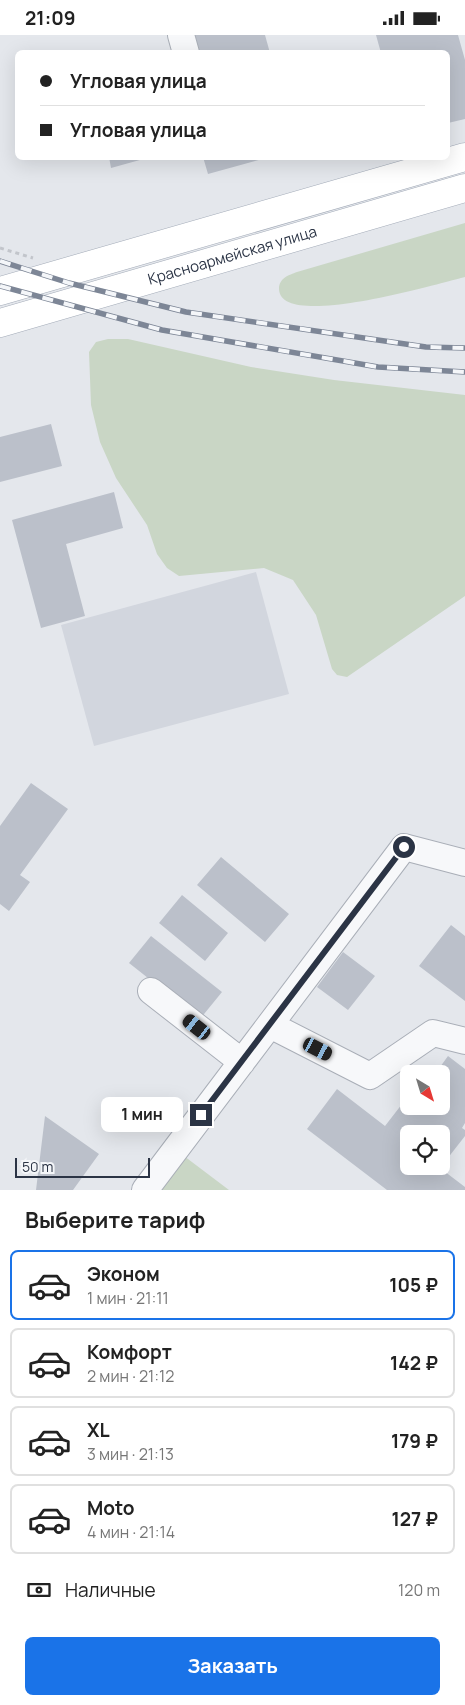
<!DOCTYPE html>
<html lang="ru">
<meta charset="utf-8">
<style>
body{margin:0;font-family:Manrope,sans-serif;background:#f2f2f2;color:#222;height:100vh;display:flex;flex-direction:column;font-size:19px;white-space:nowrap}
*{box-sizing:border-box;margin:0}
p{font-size:16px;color:#767676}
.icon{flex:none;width:28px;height:28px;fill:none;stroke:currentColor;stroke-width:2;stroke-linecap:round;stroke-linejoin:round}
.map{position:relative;height:1155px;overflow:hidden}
.details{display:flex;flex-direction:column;background:#fff;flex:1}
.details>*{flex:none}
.top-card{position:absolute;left:15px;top:15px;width:435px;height:110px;border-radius:8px;box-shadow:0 5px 20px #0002;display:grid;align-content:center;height:110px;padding:0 25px;background:#fff}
.needle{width:32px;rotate:142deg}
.buttons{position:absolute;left:400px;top:1030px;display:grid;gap:10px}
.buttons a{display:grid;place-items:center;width:50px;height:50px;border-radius:8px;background:#fff;box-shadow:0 5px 20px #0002;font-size:25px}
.scale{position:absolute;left:15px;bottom:12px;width:135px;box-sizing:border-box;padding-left:5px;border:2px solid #2b3445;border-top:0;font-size:14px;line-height:18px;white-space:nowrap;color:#2b3445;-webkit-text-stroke:4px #f4f6f9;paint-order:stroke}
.end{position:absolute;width:22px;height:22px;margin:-11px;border:6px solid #2b3445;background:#fff;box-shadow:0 0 0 2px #fff}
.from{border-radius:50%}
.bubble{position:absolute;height:35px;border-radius:8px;background:#fff;box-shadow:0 5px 20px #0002;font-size:16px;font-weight:700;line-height:35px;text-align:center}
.car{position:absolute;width:15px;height:30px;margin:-15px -8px;border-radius:6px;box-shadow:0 0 4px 1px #0007;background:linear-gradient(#222 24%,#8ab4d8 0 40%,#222 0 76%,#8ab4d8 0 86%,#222 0)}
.top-card b{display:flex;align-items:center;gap:18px;height:48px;font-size:19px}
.top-card b+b{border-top:1px solid #e0e0e0}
.top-card i{width:12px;height:12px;background:#222}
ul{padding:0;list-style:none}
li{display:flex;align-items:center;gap:15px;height:70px;margin:0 10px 8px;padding:0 15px;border:2px solid #e0e0e0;border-radius:8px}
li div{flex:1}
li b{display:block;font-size:19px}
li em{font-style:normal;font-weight:700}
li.on{border-color:#1a73e8}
li>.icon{width:45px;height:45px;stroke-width:1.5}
h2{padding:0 25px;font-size:22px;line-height:60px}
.pay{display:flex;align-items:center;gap:12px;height:55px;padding:0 25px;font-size:19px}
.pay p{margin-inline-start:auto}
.action{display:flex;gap:10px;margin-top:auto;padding:10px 25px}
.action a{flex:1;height:58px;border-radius:8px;background:#1a73e8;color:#fff;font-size:20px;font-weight:700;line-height:58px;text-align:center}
.status{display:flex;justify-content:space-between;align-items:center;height:35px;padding:0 25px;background:#fff;direction:ltr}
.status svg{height:14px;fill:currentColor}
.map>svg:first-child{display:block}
</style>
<div class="status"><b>21:09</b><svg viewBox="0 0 49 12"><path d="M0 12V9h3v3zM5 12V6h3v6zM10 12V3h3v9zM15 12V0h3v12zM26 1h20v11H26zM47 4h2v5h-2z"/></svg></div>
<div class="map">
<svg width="465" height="1155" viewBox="0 0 465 1155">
<rect width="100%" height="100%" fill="#e4e7ec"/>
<path fill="#d2d6de" d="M256,537L289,659L94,711L61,590Z"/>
<path fill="#c9d6c5" d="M465,188V242C440,248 280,296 279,254C279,243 289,240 297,237Z
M108,304H128L251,332L334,345L465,360V561L347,642L337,640L332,634L316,580L293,545L264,533L179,541L167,533L157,519L147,490L116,443L100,407L91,370L89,317L96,307Z
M184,1121L229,1155H159Z"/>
<path fill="#bbc0ca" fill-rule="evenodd" d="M195,0H265L270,18H200Z
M376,0H458L465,25V84L448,88V18H381Z
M109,122H147V123L111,133Z
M203,122H265L266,123L208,139Z
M51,389L62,431L0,447V402Z
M114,457L123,493L66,509L85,581L41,593L12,485Z
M31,748L68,774L20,840L30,847L9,876L0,869V791Z
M221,822L289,879L265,907L197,850Z
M182,860L228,898L205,926L159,888Z
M451,890L465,901V966L419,931Z
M151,901L222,957L200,984L129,928Z
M343,917L375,941L348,975L317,952Z
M448,1021L465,1034V1088L462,1093L465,1095V1101L440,1133L465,1152V1155H387L307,1094L337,1054L385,1091L409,1060V1071H441V1039H435ZM409,1099H441V1131H409Z
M45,1081L99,1119L73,1155H36Z"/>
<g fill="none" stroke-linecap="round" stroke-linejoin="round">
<g stroke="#a9aeb7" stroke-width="28">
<path id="minor" d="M181,0L186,18
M151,956L242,1027
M270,990L370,1041L433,998L465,1006
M145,1155L404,812L465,828"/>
</g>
<g stroke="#a3abb8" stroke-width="29">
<g id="major">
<path d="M0,256L465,122"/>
<path id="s1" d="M0,288L465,153"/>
</g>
</g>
<path stroke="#c2c5cb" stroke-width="3" stroke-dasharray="4 4" stroke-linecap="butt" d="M0,213L33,223"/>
<use href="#minor" stroke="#f7f8fa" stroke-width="26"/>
<use href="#major" stroke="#fff" stroke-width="28"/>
<g stroke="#7d8696" stroke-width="5.5">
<path id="rail" d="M0,226L69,248L186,277L426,312L465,313
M0,251L162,295L378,332L465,337"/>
</g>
<use href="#rail" stroke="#f4f6f9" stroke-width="4" stroke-dasharray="11" stroke-linecap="butt"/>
</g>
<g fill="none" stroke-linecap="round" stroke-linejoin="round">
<path stroke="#2b3445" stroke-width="6" d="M201,1080L404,812"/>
</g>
<g text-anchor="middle" stroke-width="4.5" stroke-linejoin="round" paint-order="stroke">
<g font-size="15" fill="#2b3445" stroke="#f4f6f9">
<text dy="5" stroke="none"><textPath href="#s1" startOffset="242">Красноармейская улица</textPath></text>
</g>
</g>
</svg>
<div class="buttons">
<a><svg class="needle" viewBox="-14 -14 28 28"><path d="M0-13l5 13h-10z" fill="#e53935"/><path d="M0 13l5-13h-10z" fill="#767676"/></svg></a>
<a><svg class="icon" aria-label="locate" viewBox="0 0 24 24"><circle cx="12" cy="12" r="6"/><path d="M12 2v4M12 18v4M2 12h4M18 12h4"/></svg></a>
</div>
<div class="scale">50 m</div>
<i class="end from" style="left:404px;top:812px"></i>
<i class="end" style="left:201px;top:1080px"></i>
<div class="bubble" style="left:101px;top:1062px;width:82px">1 мин</div>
<i class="car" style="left:197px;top:992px;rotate:308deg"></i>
<i class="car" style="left:318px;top:1014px;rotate:117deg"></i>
<div class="top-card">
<b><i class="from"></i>Угловая улица</b>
<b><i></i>Угловая улица</b>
</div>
</div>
<section class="details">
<h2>Выберите тариф</h2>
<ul>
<li class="on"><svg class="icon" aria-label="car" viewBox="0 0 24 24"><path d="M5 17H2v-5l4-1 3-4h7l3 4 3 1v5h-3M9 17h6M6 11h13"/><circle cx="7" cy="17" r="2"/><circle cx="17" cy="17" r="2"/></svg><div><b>Эконом</b><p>1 мин · 21:11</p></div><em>105 ₽</em></li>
<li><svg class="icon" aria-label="car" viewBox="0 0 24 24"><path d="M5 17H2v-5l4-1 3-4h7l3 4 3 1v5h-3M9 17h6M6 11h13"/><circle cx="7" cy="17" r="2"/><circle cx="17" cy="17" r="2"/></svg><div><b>Комфорт</b><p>2 мин · 21:12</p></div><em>142 ₽</em></li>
<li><svg class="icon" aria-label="car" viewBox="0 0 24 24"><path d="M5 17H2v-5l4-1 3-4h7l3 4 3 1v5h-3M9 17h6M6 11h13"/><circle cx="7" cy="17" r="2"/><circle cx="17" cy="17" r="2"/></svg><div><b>XL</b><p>3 мин · 21:13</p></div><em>179 ₽</em></li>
<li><svg class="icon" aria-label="car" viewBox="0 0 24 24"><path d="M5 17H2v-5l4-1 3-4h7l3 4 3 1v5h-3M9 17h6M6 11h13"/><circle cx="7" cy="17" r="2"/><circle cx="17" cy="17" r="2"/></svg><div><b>Moto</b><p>4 мин · 21:14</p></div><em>127 ₽</em></li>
</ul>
<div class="pay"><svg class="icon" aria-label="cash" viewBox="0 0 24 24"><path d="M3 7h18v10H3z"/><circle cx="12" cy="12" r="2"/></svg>Наличные<p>120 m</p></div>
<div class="action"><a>Заказать</a></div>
</section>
